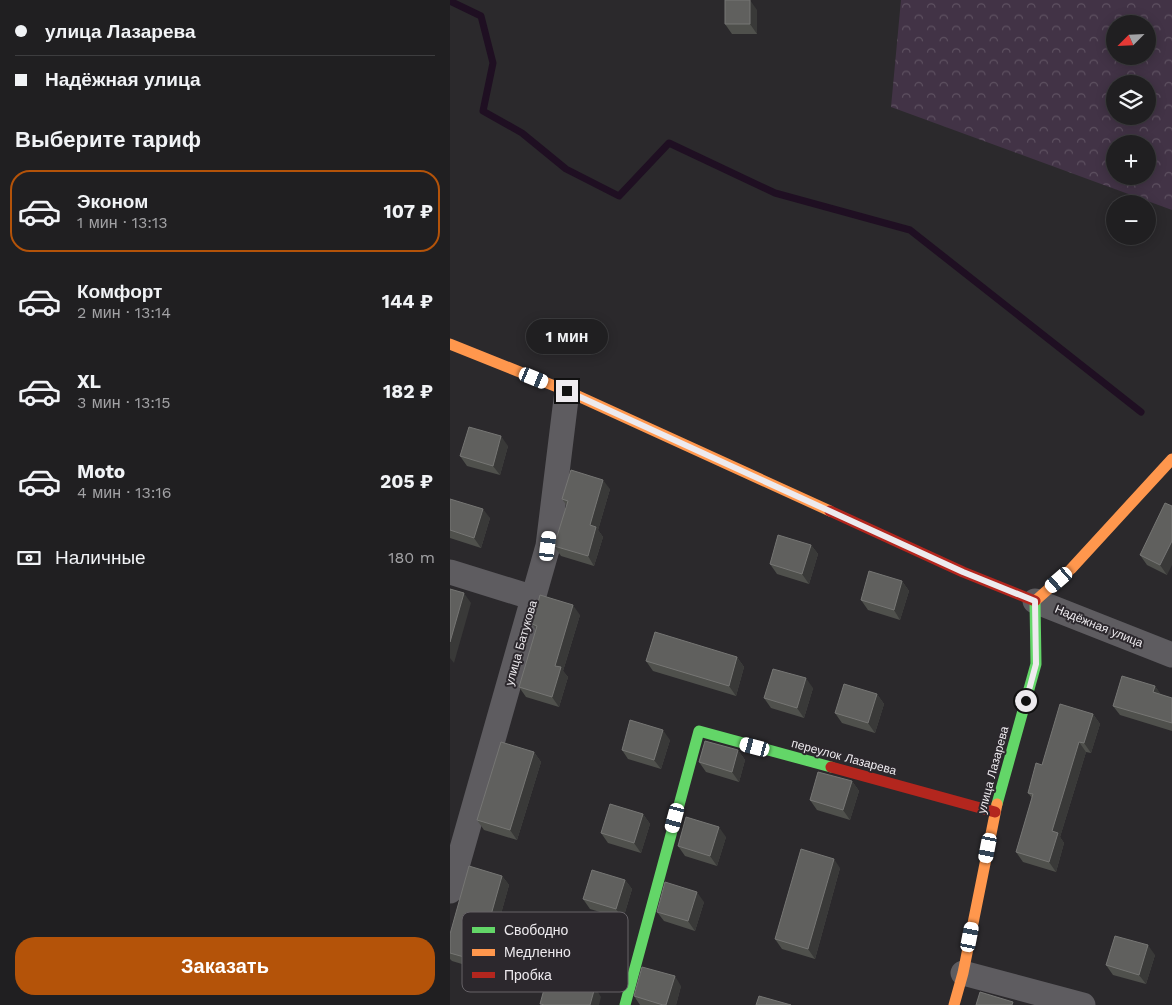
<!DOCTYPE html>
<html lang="ru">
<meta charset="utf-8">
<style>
body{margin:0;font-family:"Work Sans",sans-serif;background:#28272a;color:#f1f3f6;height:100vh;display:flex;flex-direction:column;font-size:19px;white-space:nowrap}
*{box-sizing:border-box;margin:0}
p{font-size:16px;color:#a2a2a5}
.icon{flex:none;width:28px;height:28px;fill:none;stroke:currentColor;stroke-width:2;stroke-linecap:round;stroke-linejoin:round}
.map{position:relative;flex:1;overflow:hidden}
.sheet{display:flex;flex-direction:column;background:#201f21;width:450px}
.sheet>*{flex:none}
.guide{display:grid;align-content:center;height:110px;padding:0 15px;background:#201f21}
.needle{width:32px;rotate:246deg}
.buttons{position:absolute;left:656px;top:15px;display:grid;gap:10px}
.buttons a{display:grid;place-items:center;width:50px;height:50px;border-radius:50%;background:#201f21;box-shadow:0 2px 12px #0003,0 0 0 1px #3d3d3f;font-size:25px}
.end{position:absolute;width:22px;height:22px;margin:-11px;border:6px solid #edeaee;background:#111;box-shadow:0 0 0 2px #111}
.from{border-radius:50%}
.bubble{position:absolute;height:35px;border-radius:18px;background:#201f21;box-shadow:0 2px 12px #0003,0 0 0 1px #3d3d3f;font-size:16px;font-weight:700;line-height:35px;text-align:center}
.car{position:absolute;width:15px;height:30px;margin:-15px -8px;border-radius:6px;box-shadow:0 0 4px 1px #0007;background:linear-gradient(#fff 24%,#345 0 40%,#fff 0 76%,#345 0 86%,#fff 0)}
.guide b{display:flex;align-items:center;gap:18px;height:48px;font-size:19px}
.guide b+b{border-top:1px solid #3d3d3f}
.guide i{width:12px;height:12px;background:#f1f3f6}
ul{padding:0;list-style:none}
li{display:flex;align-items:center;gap:15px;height:82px;margin:0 10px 8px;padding:0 5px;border:2px solid transparent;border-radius:20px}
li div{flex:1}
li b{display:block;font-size:19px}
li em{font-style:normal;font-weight:700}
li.current{border-color:#b45309}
li>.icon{width:45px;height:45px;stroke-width:1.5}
h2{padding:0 15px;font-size:22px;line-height:60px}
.pay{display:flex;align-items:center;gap:12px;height:55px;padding:0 15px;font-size:19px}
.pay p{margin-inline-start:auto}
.button{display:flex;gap:10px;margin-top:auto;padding:10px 15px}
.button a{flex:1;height:58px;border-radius:20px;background:#b45309;color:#fff;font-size:20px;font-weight:700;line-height:58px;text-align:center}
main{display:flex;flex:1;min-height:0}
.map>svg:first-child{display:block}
</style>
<main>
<section class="sheet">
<div class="guide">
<b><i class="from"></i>улица Лазарева</b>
<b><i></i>Надёжная улица</b>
</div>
<h2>Выберите тариф</h2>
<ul>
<li class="current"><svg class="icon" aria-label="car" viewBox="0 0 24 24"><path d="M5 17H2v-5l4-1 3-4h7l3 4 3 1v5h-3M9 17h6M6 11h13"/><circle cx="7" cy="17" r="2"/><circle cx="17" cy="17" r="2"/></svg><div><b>Эконом</b><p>1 мин · 13:13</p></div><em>107 ₽</em></li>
<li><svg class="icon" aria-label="car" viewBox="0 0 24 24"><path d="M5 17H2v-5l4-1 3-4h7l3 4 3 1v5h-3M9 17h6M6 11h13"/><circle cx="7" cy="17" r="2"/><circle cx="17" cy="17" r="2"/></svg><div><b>Комфорт</b><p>2 мин · 13:14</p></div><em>144 ₽</em></li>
<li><svg class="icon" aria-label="car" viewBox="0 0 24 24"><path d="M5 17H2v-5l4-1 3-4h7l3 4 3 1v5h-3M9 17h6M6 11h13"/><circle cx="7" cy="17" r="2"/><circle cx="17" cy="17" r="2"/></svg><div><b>XL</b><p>3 мин · 13:15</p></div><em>182 ₽</em></li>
<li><svg class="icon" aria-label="car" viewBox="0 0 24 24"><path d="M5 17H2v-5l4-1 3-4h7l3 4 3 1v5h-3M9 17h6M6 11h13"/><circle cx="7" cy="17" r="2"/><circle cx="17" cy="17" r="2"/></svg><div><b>Moto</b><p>4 мин · 13:16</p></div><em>205 ₽</em></li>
</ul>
<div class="pay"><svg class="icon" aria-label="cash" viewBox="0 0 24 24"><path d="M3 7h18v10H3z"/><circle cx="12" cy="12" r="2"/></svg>Наличные<p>180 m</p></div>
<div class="button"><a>Заказать</a></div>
</section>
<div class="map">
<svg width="722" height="1005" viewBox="0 0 722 1005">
<defs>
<pattern id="forest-crowns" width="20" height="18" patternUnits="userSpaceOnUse" patternTransform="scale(1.25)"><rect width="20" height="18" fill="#423346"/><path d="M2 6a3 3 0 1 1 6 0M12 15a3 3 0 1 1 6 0" fill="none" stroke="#5e5161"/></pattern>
</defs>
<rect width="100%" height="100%" fill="#2b292c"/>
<path fill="url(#forest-crowns)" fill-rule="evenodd" d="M451,0H722V210L441,107ZM665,24H698V56H665ZM665,84H698V116H665ZM665,144H698V176H665Z"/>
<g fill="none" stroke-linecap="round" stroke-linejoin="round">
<path stroke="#1f0f22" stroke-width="7" d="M0,1L31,16L43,63L33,111L72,133L116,169L169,196L219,143L325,193L460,230L691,412"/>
<path stroke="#5e5c60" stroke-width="25" d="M0,572L84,598
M585,601L722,655
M0,891L98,546L117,391
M513,973L633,1005"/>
<path stroke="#63d668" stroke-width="11" d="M547,804L586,664L585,601
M175,1005L249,731L381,767"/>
<path stroke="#ff974d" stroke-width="11" d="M0,344L117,391L380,511
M585,601L621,569L722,459
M504,1005L513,973L547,804"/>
<path stroke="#b3261e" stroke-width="11" d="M380,511L513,572L585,601
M381,767L545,812"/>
</g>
<path fill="#4f504c" d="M307,10V34H282L275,24Z
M58,446L50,475L17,466L10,456Z
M160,489L148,530L153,537L144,566L111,556L104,546L117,506L112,499Z
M0,500L40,518L31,548L0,538Z
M722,506L717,575L697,565L690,555Z
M361,545L368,554L359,584L327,574L320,564Z
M452,581L459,591L450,620L418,610L411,600Z
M130,615L113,671L118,677L109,707L76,697L69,687L86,630L82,624Z
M287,657L294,667L286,696L203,671L196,661Z
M705,686L711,695L722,698V731L670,715L663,706Z
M363,688L354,718L321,708L314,698Z
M427,694L434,704L425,733L392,723L385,713Z
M643,714L650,724L641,753L636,752L610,837L614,843L606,872L573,862L566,852L582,798L578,793L592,765Z
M220,740L211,769L178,759L172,750Z
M288,750L295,760L289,782L256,772L249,762Z
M84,752L91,762L67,840L34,830L27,820Z
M402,781L409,791L400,820L367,810L360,800Z
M193,814L200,824L191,853L158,843L151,833Z
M276,837L267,866L235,856L228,846Z
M390,868L365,959L332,949L325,939Z
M52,876L59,885L35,971L2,961L0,959V934Z
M175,880L182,889L173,919L140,909L133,899Z
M254,902L245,931L214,921L207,912Z
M705,955L696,984L663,975L656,965Z
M231,986L226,1005H190L184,996Z"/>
<path fill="#393938" d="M300,0L307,10V34L300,24Z
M51,436L58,446L50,475L43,466Z
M153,480L160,489L148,530L153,537L144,566L138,556L140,525Z
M33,509L40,518L31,548L24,538Z
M722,541V565L717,575L710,565Z
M361,545L368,554L359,584L352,574Z
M452,581L459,591L450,620L444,610Z
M14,593L21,603L4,663L0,658V642Z
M123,605L130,615L113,671L118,677L109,707L102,697L105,666Z
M287,657L294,667L286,696L279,686Z
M356,678L363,688L354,718L347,708Z
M705,686L712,696L703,692Z
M427,694L434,704L425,733L418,723Z
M643,714L650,724L641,753L634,743Z
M213,730L220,740L211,769L204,760Z
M629,742L636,752L610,837L614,843L606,872L599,862L602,831Z
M288,750L295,760L289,782L282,772Z
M84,752L91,762L67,840L60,830Z
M402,781L409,791L400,820L393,810Z
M193,814L200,824L191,853L184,843Z
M269,827L276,837L267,866L260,856Z
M384,859L390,868L365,959L358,949Z
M52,876L59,885L35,971L28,961Z
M175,880L182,889L173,919L166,909Z
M247,892L254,902L245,931L238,921Z
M698,945L705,955L696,984L689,975Z
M225,976L231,986L226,1005H216Z
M145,987L151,997L149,1005H140Z"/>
<path fill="#60605e" stroke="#767674" d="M275,0H300V24H275Z
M19,427L51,436L43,466L10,456Z
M121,470L153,480L140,525L146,527L138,556L104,546L118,501L112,499Z
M0,499L33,509L24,538L0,530Z
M715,503L722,506V541L710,565L690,555Z
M328,535L361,545L352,574L320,564Z
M419,571L452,581L444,610L411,600Z
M0,589L14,593L0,642Z
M90,595L123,605L105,666L111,667L102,697L69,687L87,626L82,624Z
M205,632L287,657L279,686L196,661Z
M323,669L356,678L347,708L314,698Z
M672,676L705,686L703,692L722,698V723L663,706Z
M394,684L427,694L418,723L385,713Z
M610,704L643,714L634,743L629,742L602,831L608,833L599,862L566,852L583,794L578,793L586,763L592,765Z
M180,720L213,730L204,760L172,750Z
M255,741L288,750L282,772L249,762Z
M51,742L84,752L60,830L27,820Z
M368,772L402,781L393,810L360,800Z
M160,804L193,814L184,843L151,833Z
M236,817L269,827L260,856L228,846Z
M351,849L384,859L358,949L325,939Z
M19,866L52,876L28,961L0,953V934Z
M142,870L175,880L166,909L133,899Z
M215,882L247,892L238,921L207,912Z
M665,936L698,945L689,975L656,965Z
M192,967L225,976L216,1005H213L184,996Z
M98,975L145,987L140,1005H95L90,1004Z
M530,992L563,1002L562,1005H526Z
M309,996L341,1005H306Z"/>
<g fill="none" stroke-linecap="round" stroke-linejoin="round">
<path stroke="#edeaee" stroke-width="6" d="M117,391L513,572L585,601L586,664L576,701"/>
</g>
<g text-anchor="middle" stroke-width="4" stroke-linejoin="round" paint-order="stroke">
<g font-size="12" fill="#edeaee" stroke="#2c282d">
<text transform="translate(649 626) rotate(22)" y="4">Надёжная улица</text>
<text transform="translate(71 643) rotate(-74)" y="4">улица Батукова</text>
<text transform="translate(394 757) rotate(15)" y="4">переулок Лазарева</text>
<text transform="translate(543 770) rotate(-75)" y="4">улица Лазарева</text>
</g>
</g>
<rect x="12" y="912" width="166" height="80" rx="8" fill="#2c282d" stroke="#666267" stroke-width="1"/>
<rect x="22" y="927" width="23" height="6" fill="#63d668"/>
<rect x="22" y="949" width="23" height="7" fill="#ff974d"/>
<rect x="22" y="972" width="23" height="6" fill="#b3261e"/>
<g font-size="14" fill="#edeaee">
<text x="54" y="935">Свободно</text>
<text x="54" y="957">Медленно</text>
<text x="54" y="980">Пробка</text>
</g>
</svg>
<div class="buttons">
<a><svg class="needle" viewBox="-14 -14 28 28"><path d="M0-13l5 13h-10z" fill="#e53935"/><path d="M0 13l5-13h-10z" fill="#a2a2a5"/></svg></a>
<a><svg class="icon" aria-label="layers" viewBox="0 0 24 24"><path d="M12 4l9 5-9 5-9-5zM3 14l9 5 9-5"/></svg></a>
<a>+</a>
<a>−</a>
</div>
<i class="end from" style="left:576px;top:701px"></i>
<i class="end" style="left:117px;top:391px"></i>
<div class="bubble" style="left:76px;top:319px;width:82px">1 мин</div>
<i class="car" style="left:84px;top:378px;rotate:112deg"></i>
<i class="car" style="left:98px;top:546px;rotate:7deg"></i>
<i class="car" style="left:609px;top:580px;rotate:229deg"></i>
<i class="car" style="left:305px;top:747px;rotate:285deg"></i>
<i class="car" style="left:225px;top:818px;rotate:195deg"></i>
<i class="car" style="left:538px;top:848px;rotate:191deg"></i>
<i class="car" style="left:520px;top:937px;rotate:11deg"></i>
</div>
</main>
